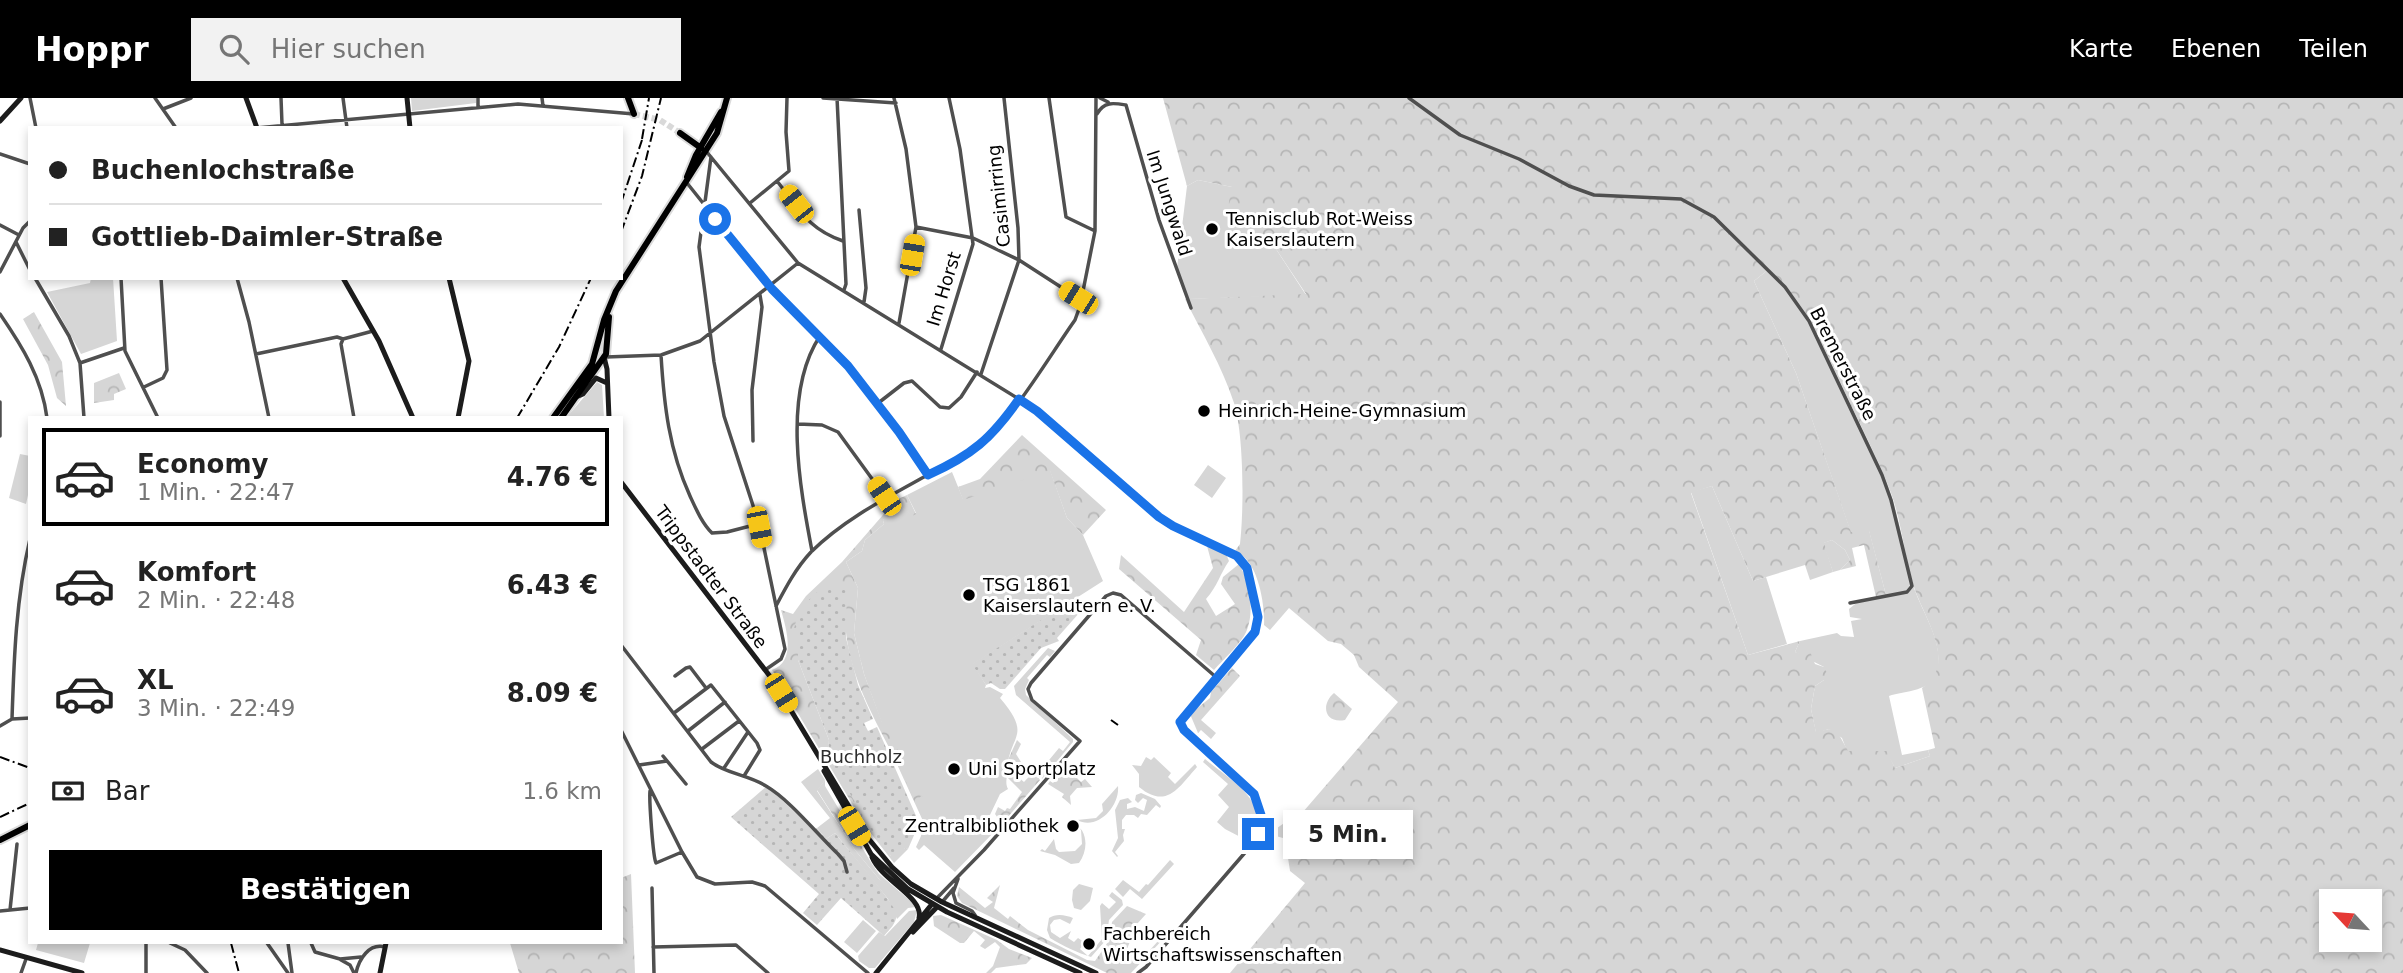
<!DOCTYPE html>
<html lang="de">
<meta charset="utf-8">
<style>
body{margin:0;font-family:"DejaVu Sans",sans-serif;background:#f2f2f2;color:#222;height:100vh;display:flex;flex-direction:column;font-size:26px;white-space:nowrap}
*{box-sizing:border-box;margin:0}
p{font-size:23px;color:#767676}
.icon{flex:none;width:38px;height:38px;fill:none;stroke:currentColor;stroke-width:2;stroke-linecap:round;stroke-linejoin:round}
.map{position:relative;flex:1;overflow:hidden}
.panel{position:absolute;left:28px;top:318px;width:595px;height:528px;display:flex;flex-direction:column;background:#fff;border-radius:0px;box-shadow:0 4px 10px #0003}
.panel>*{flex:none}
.top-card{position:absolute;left:28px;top:28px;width:595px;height:154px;border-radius:0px;box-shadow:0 4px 10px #0003;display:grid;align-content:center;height:154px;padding:0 21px;background:#fff}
.needle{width:46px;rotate:296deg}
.tools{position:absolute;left:2319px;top:791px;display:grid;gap:14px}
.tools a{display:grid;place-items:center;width:63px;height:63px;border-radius:0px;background:#fff;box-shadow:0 4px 10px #0003;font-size:35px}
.end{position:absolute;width:32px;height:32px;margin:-16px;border:9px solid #1a73e8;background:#fff;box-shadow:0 0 0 4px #fff}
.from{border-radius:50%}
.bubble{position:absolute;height:49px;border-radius:0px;background:#fff;box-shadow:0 4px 10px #0003;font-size:23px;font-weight:600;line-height:49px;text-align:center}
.car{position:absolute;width:21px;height:42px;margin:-21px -10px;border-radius:9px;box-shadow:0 0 5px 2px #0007;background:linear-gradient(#f5c518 24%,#345 0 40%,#f5c518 0 76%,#345 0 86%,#f5c518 0)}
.top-card b{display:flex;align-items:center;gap:24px;height:66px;font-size:26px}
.top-card b+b{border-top:2px solid #e0e0e0}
.top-card i{width:18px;height:18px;background:#222}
ul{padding:12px 0 0;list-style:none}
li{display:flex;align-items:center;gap:21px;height:98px;margin:0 14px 10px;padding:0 7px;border:4px solid transparent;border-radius:0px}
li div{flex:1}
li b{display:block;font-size:26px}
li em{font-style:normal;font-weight:600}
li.on{border-color:#000}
li>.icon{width:63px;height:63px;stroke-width:1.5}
.pay{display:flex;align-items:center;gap:18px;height:77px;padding:0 21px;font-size:26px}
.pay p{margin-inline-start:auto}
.primary-button{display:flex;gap:14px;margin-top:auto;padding:14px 21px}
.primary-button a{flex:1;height:80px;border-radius:0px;background:#000;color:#fff;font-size:28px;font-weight:600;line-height:80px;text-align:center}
header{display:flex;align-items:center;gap:42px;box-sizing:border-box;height:98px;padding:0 35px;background:#000;color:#fff}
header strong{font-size:33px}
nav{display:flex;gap:38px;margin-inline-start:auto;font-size:24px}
.search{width:490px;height:63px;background:#f2f2f2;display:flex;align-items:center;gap:18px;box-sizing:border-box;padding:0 24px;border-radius:0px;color:#767676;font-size:26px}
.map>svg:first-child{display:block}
</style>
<header>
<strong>Hoppr</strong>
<div class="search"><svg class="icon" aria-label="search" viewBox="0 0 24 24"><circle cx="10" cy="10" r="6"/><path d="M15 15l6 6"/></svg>Hier suchen</div>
<nav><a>Karte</a><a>Ebenen</a><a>Teilen</a></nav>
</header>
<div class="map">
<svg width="2403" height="875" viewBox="0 0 2403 875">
<defs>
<pattern id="forest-crowns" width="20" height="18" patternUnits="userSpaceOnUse" patternTransform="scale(1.75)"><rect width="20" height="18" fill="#d6d6d6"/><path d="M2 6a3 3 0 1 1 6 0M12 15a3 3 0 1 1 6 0" fill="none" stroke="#b6b6b6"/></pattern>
<pattern id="garden-dots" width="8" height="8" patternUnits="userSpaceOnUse" patternTransform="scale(1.75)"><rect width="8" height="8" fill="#d6d6d6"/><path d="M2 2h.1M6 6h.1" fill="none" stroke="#b6b6b6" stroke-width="1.8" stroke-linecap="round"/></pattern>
</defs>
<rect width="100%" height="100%" fill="#fff"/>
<path fill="#d6d6d6" d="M411,0H476V5L412,13Z
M1198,82L1232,89L1244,117L1276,151L1306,197L1189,201L1177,170L1187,88Z
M1769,171C1811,213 1830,263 1855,316C1868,343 1883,370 1892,399C1901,428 1905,458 1913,487C1922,515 1943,541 1938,573C1934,593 1904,593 1889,598L1902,657L1928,652L1930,658L1895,670L1886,653H1847L1842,640L1829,631L1816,635L1811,611L1815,588L1824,582V569L1795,554L1800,543L1837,535L1841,538L1854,539L1851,523L1862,521L1850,519L1849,511L1860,502L1886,497L1869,433L1851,435L1796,275L1754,183Z
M91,180H113L117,243L81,256L47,194L90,185Z
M597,284L602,287L604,320H566Z
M20,356L30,358V388L26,406L9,400Z
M1208,367L1226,380L1212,400L1194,387Z
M1050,372L1067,420L1083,437L1103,483L973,566L986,587L985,590L990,589L1003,596L1000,600C1034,640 1008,636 1007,674C1007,681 1005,685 1008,691L1000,696L989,719L997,731L955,774L924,747L919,752L916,749L921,738L923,723L896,664L864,576L854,535L858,490L846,464L862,453L865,442L884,426L883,422L898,406L912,417L916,415L907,397L952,374L963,401Z
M1712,388L1753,483L1766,479L1787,546L1748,557L1691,394Z
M1832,442L1845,452L1850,462L1840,472L1833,474L1823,445Z
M1048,550L1055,553L1050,559L1047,557L1027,580L1029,582L1025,591L1026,597L1073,641V644L1042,681L1040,673L1059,650L1063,653L1070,644L1016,597L1014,588Z
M1146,659L1151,662L1154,659L1171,675L1168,679L1175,686L1195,666L1197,669C1179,689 1167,712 1139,689V676L1132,667L1141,668Z
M1205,661C1231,683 1275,705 1250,744L1225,731L1217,724L1229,709L1218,697L1228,686L1203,664Z
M818,671L825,682L817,693L855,752L879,781L914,806L916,809L908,810L897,821L888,801L835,735L826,741L817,730L830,720L801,684Z
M1118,688C1120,709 1097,733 1077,722L1096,720L1103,713L1102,706Z
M1141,695L1155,701L1161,708L1160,710L1156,707L1147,717L1141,716L1138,720L1134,717H1126L1122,722V731H1125L1123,737L1124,743L1115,754L1118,758L1117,759L1112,753L1118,740L1115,712L1120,702L1128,700L1132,704L1127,706V711L1135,709L1144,713L1147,702L1143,700L1138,705L1135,702L1136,697Z
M1072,724C1088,731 1089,751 1079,765L1071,766L1055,757L1040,753L1042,751L1045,753L1054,741L1056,751L1059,754L1075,753L1082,746L1081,732Z
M1170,762L1174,766L1142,801L1130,791L1123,799L1115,791L1123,782L1139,794L1146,786L1148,787Z
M1079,786L1093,790L1090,803L1081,812L1074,810L1072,802L1073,792Z
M1112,794L1122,802L1123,807L1109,822L1106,842L1091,859C1078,855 1063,848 1050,840L1047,832L1049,820C1056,815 1066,817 1073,820L1070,826L1060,821L1054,822L1050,827L1051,834L1060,840L1071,833L1068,840L1074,844L1078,840L1084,844L1091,836L1080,851L1088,858L1102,841L1100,808L1102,805L1109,811L1116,804L1109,798Z
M917,812L914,824L875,870H869L859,863L858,858L879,834L885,838L909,813Z
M863,822L876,833L857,855L844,844Z
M38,845H90L84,865L36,852Z"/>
<path fill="url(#forest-crowns)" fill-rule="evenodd" d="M1163,0H2403V875H1230L1305,785L1290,773L1288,760L1335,752L1343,744L1332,721L1283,740L1268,736L1269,730H1277L1293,719L1296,722L1398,604L1359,569L1354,557L1341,546L1328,543L1289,510L1270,532L1264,527C1265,508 1259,471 1243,458C1235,451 1222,448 1213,443L1235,453L1240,446C1244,411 1244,337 1234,305C1222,268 1202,235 1185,201L1306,196L1276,151L1241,145L1244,117L1227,114L1232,89L1198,82L1187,88ZM1769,171C1808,210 1826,254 1849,303C1863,333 1879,363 1891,395C1902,425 1904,458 1914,489C1923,518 1959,567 1922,590L1935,650L1928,652L1930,658L1895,670L1887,653H1848L1837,633L1829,631L1816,634L1811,611L1815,588L1824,582L1827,575L1824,569L1815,566L1809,551H1804L1801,556L1795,554L1800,543L1748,557L1691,395L1712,388L1753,483L1805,467L1810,482L1833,474L1824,445L1832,442L1845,452L1850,462L1840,472L1856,468L1852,450L1864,447L1876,499L1886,497L1869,432L1851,434L1796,275L1754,183ZM2331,803H2370V842H2331Z
M34,214L62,264L66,308L57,300L48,267L23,221Z
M119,275L126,291L114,296V302L94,305V285Z
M1022,337L1106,412L1083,437L1067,420L1050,373L963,402L958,389L980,381Z
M907,397L916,416L912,418L898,406L894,415L883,422L884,426L865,442L862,453L846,464L858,490L854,535L864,576L882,624L898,651L896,654L899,661L906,657C903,680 918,694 940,694V702L921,698L915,705C891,642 848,592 845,522L798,534V562L829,642L828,658L891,758L905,750L908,751L894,765L866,729L772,572C796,563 787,533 781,512L793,516L806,498L842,464L896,402Z
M1207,448L1226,456L1229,463C1220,476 1217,489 1206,501L1216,518L1235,506L1221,486L1223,479L1239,466C1250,484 1256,518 1244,538C1236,550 1224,561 1214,572L1196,557L1201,542L1119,471L1121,457L1184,514L1213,470Z
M1232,570L1240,578L1201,622L1216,635L1211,641L1201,632L1198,635L1190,616L1210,600L1211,594Z
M1334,595L1352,611L1345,622C1325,626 1320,607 1334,595Z
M1017,642L1021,646L1016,656L1021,664L1012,674L1024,684L1042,665L1036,676L1040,682L1000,728L997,725L1000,723L995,716L998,709L1005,713L1007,710L1010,711L1022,694L1007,679V664Z
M1067,665L1070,668L1068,671L1081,684L1085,681L1092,689L1077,690L1070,698L1071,707L1062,699L1064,696L1048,686L1050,683L1053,685L1066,671L1064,668Z
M825,682V688L872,766L879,776L914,806L909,808L879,781L855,752L817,692Z
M631,776L635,875H519L510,845H621V780Z
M1000,787L994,810L1008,821L1010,818L1028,832L1087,862L1095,863L1110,841L1112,824L1127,808L1146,816L1137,826L1127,851L1141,862L1167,833L1168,836L1131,875H1107L962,805L957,798L959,789L985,810L993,804L987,800Z
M941,817L997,842L1009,851L1032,860L1026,866L996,870L991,875H986L993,868L1000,849L995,844L985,851L980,848L985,842L974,833L964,845H960L934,828L933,818Z"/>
<path fill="url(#garden-dots)" d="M847,488L846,540L858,587L873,621L864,625L868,633L877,629L917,720L915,735L908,751L905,750L896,760L891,758L873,735L828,658L829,642L798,562V535L794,532C796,517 809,497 823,491C829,488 840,489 847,488Z
M1071,503L1080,514L1057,540L1059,543L1041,550L1005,591H1000L991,585L986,587L972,566Z
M767,688L814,732L817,730L826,741L835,735C845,748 894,804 896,815C898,824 890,831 884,838L841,800L817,827L803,815L819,796L731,719Z"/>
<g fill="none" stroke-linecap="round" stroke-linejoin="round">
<path stroke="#d9d9d9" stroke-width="6" stroke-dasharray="6 3" stroke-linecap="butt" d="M634,16L660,22L680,35"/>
<g stroke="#dbdbdb" stroke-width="10">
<path id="primary" d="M628,0L634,16
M680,35L701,50
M687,79L696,57L721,14
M553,320L592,266L604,222L616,193L717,35L727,0
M561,320L606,256L609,219
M0,742L30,727"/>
</g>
<path stroke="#4f4f4f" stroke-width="3.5" d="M30,0L36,30
M155,0L176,30
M281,0L282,26
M343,0L347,30
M478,0V10
M542,0L543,8
M823,0L896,5
M837,0L846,186L844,192
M894,0L906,51L916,129L973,140L1019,162L1081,202
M1049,0L1066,119L1095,133
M1100,0L1108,4
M1409,0L1460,37L1519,61L1569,88L1594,97L1681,101L1714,119L1785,189L1809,223L1882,377L1891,402L1912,488L1907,494L1850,505
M163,11L191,0
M1097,16C1104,3 1114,5 1126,7L1159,122L1191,210
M256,30L518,6L634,16
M706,53L798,165L1027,306L1159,419L1183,433L1228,453L1241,462L1247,470L1257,511L1258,527L1255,534L1180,624L1182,630C1196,642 1210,655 1224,667C1251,691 1277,714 1249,750L1146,869L1138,875
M0,56L30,66
M711,59L699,149L714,264L724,318L759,426L785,551L781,561L765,572
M777,83C799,111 808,131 843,143
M687,85L770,189L848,268L899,334L928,377
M750,105L789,73L786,34L787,0
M859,112L866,190L864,204
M0,127L19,137
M16,144L30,172
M0,174L23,130L30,123
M35,180L69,238L80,265L84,320
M121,180L125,253L158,320
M237,180L249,224L269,320
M0,216C22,248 42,280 47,320
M899,225L916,129
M343,241L341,246L354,320
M941,251L973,146L960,51L949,0
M256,256L337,239L343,241L373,233
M661,257C664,307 669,352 690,398C696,411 702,425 712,435L727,434L758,426
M606,259L661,257L700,243L798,165
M80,265L124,250
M981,276L1019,162L1018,130L1004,0
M144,289L163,280L167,272L161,180
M0,304V338
M877,306L904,285L912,283L940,309L949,310L961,299L977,274
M798,326L822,327L838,334L886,400
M753,343L752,292L762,209L760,197
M812,453C800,390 782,295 820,238
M776,508C786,489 796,470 811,454C842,423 884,401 922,380C939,371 958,364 974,353C1010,326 1048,260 1075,222L1080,208L1095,133L1096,0
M621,547L711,664C727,676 749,677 766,688C790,702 817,736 838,756L844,763L847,774
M675,578L686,570L690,569L706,590
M674,615L711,587L757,645L760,652L744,678
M12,621C14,560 16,500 30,441
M0,628L12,621L30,620
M621,632L682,754L697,779L715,786L752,784L765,788L868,875
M688,633L725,604
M702,651L739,623
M663,658L686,686
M639,667L667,663
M724,670L748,634
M650,693C649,702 653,759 656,765L682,754
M958,781L953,795L956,805L972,813L975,817
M652,790L654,875
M936,801L984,752L1080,643L1032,602L1028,591L1031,585L1106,498L1113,495L1121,497L1217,580
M943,803L954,790
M10,812L17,746
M0,813L30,810
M146,845V875
M170,845L185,852L207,875
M267,845L288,875
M288,845L292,875
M311,845L315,854L340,861L361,859
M653,849L736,847L768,875
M341,862L350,867L354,875
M21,875L26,861
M356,875C359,861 369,845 385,849"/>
<path stroke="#1c1c1c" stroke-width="5" d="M246,0L257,30
M407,0L410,30
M0,23L21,0
M343,180L379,243L413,320
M449,180L469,263L458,320
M604,259L607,271L609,320
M576,299L583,296L596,280L607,285
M621,384L772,581L868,740L892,769L911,786L942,804L1096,875
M824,673L871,756L908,791L947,814L1080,875
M872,759C882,783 924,799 919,820
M913,834L937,809
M0,852L82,875
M380,875L386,845
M876,875L932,806"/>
<use href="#primary" stroke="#000" stroke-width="6"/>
<path stroke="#000" stroke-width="2" stroke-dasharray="10 3.5 2 3.5" stroke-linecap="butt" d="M642,41L649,0
M621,105L642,42
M621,134L642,78L661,0
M517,320L559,249L591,180
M1111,622L1118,627
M0,659L30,670
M0,719L30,705
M231,845L239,875"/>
</g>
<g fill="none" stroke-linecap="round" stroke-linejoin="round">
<path stroke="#1a73e8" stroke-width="9" d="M715,121L772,191L848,268L899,334L928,377C972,357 991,341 1019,301L1037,313L1159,419L1173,428L1237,458L1247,470L1258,519L1255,534L1180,624L1184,632L1254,696L1261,717L1258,736"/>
</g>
<g fill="#000" stroke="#fff" stroke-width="2.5">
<circle cx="1212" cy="131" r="7"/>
<circle cx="1204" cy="313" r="7"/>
<circle cx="969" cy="497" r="7"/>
<circle cx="954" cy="671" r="7"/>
<circle cx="1073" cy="728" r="7"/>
<circle cx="1089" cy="846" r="7"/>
</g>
<g text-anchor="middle" stroke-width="6" stroke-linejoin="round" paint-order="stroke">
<g font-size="18" fill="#000" stroke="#fff">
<text transform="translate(999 98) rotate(-96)" y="6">Casimirring</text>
<text transform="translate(1169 105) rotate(72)" y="6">Im Jungwald</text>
<text transform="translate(944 191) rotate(-73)" y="6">Im Horst</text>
<text transform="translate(1843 266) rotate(63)" y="6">Bremerstraße</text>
<text transform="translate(711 479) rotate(53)" y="6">Trippstadter Straße</text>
</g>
<g font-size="18" fill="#000" stroke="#fff" text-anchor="start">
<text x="1226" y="127">Tennisclub Rot-Weiss<tspan x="1226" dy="21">Kaiserslautern</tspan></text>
<text x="1218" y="319">Heinrich-Heine-Gymnasium</text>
<text x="983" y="493">TSG 1861<tspan x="983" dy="21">Kaiserslautern e. V.</tspan></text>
<text x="968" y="677">Uni Sportplatz</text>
<text x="1059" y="734" text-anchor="end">Zentralbibliothek</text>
<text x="1103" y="842">Fachbereich<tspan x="1103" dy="21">Wirtschaftswissenschaften</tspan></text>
</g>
<g font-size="18" fill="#2d2d2d" stroke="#fff">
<text x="861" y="665">Buchholz</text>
</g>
</g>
</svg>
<div class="tools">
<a><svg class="needle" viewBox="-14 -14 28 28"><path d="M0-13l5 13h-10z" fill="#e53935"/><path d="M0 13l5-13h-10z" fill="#767676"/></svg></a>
</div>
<i class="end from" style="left:715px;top:121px"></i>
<i class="end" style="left:1258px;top:736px"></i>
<div class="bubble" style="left:1283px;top:712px;width:130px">5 Min.</div>
<i class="car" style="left:796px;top:106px;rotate:322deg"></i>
<i class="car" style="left:912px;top:157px;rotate:10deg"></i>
<i class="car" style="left:1078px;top:200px;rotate:302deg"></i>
<i class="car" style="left:884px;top:398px;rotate:326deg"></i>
<i class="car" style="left:759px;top:429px;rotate:169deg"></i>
<i class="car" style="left:781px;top:595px;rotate:148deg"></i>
<i class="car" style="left:854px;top:728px;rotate:149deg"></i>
<div class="top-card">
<b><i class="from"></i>Buchenlochstraße</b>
<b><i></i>Gottlieb-Daimler-Straße</b>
</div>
<section class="panel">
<ul>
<li class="on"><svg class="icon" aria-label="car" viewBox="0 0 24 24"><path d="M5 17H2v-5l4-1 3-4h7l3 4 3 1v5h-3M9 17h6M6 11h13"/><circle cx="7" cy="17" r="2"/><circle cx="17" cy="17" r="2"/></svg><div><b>Economy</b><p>1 Min. · 22:47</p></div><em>4.76 €</em></li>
<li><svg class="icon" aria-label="car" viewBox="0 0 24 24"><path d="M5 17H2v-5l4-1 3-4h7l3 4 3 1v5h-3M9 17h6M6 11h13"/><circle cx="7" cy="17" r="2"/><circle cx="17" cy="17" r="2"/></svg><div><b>Komfort</b><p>2 Min. · 22:48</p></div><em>6.43 €</em></li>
<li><svg class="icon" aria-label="car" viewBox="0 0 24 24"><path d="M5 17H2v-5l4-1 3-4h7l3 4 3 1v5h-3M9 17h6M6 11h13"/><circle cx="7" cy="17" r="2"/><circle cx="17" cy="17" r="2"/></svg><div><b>XL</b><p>3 Min. · 22:49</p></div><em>8.09 €</em></li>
</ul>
<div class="pay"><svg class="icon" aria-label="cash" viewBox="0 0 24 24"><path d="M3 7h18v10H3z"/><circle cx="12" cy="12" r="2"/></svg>Bar<p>1.6 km</p></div>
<div class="primary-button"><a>Bestätigen</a></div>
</section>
</div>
